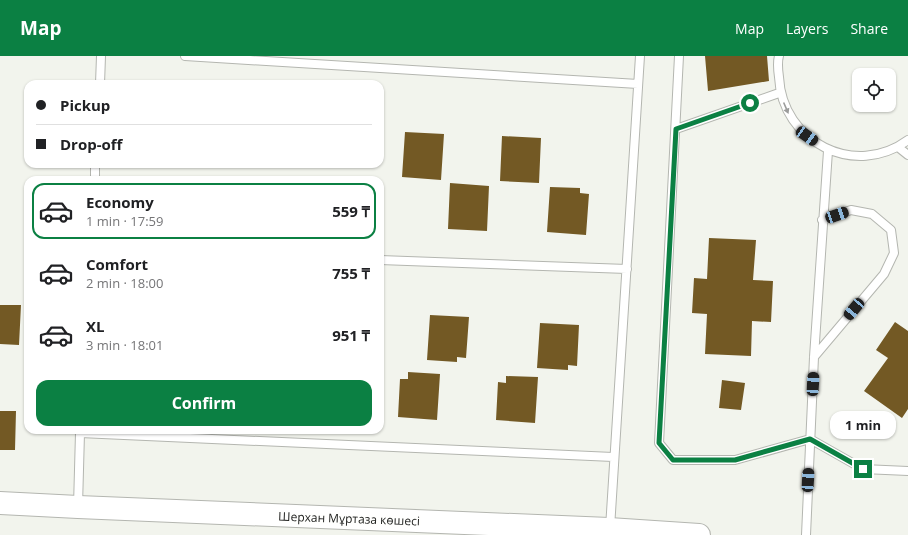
<!DOCTYPE html>
<meta charset="utf-8">
<style>
body{margin:0;font-family:"Open Sans",sans-serif;background:#f6f6f6;color:#202124;height:100vh;display:flex;flex-direction:column;font-size:15px;white-space:nowrap}
*{box-sizing:border-box;margin:0}
p{font-size:13px;color:#757577}
.icon{flex:none;width:22px;height:22px;fill:none;stroke:currentColor;stroke-width:2;stroke-linecap:round;stroke-linejoin:round}
.map{position:relative;flex:1;overflow:hidden}
.details{position:absolute;left:24px;top:120px;width:360px;height:258px;display:flex;flex-direction:column;background:#fff;border-radius:12px;box-shadow:0 1px 3px #0004}
.details>*{flex:none}
.hud{position:absolute;left:24px;top:24px;width:360px;height:88px;border-radius:12px;box-shadow:0 1px 3px #0004;display:grid;align-content:center;height:88px;padding:0 12px;background:#fff}
.tools{position:absolute;left:852px;top:12px;display:grid;gap:8px}
.tools a{display:grid;place-items:center;width:44px;height:44px;border-radius:8px;background:#fff;box-shadow:0 1px 3px #0004;font-size:20px}
.end{position:absolute;width:18px;height:18px;margin:-9px;border:5px solid #0b8043;background:#fff;box-shadow:0 0 0 2px #fff}
.from{border-radius:50%}
.bubble{position:absolute;height:28px;border-radius:12px;background:#fff;box-shadow:0 1px 3px #0004;font-size:13px;font-weight:700;line-height:28px;text-align:center}
.car{position:absolute;width:12px;height:24px;margin:-12px -6px;border-radius:5px;box-shadow:0 0 3px 1px #0007;background:linear-gradient(#222 24%,#8ab4d8 0 40%,#222 0 76%,#8ab4d8 0 86%,#222 0)}
.hud b{display:flex;align-items:center;gap:14px;height:38px;font-size:15px}
.hud b+b{border-top:1px solid #e0e0e0}
.hud i{width:10px;height:10px;background:#202124}
ul{padding:7px 0 0;list-style:none}
li{display:flex;align-items:center;gap:12px;height:56px;margin:0 8px 6px;padding:0 4px;border:2px solid transparent;border-radius:12px}
li div{flex:1}
li b{display:block;font-size:15px}
li em{font-style:normal;font-weight:700}
li.on{border-color:#0b8043}
li>.icon{width:36px;height:36px;stroke-width:1.5}
.action{display:flex;gap:8px;margin-top:auto;padding:8px 12px}
.action a{flex:1;height:46px;border-radius:12px;background:#0b8043;color:#fff;font-size:16px;font-weight:700;line-height:46px;text-align:center}
header{display:flex;align-items:center;gap:24px;box-sizing:border-box;height:56px;padding:0 20px;background:#0b8043;color:#fff}
header strong{font-size:19px}
nav{display:flex;gap:22px;margin-inline-start:auto;font-size:14px}
.map>svg:first-child{display:block}
</style>
<header>
<strong>Map</strong>
<nav><a>Map</a><a>Layers</a><a>Share</a></nav>
</header>
<div class="map">
<svg width="908" height="479" viewBox="0 0 908 479">
<rect width="100%" height="100%" fill="#f2f4ed"/>
<path fill="#735924" d="M705,0H767L769,25L708,35Z
M405,76L444,78L441,124L402,121Z
M502,80L541,82L539,127L500,125Z
M450,127L489,130L487,175L448,173Z
M550,131L580,132V137L589,138L586,179L547,176Z
M709,182L756,184L753,224L773,225L771,266L752,265L751,300L705,298L707,258L692,257L694,222L707,223Z
M0,249H21L19,289L0,288Z
M430,259L469,261L466,302L457,301V306L427,304Z
M895,266L908,275V353L902,362L864,335L888,302L876,294Z
M540,267L579,269L577,310L568,309V314L537,312Z
M408,316L440,318L437,364L398,361L400,323H408Z
M506,320L538,321L535,367L496,364L498,326L506,327Z
M722,324L745,327L741,354L719,352Z
M0,355H16L15,394H0Z"/>
<g fill="none" stroke-linecap="round" stroke-linejoin="round">
<g stroke="#b4b6b0" stroke-width="10">
<path id="lane" d="M185,0L638,28
M679,0L659,387L673,404H735L810,383L863,413L908,415
M779,0C777,7 778,14 779,21C782,86 855,123 908,84
M100,28L101,0
M676,73L779,37
M898,91L908,99
M95,124V108
M380,204L627,213
M814,301L884,218L894,197L891,174L872,158L851,154L822,164
M80,374V377L613,401
M78,450L80,377
M610,472L640,0
M806,479L814,301L828,95"/>
</g>
<g stroke="#b4b6b0" stroke-width="24">
<path id="secondary" d="M0,447L78,451L609,473L699,479"/>
</g>
<use href="#lane" stroke="#fff" stroke-width="8"/>
<use href="#secondary" stroke="#fff" stroke-width="22"/>
</g>
<defs><path id="oneway-solid" d="M-6-.8H1V-3.2L6.5 0L1 3.2V.8H-6Z"/></defs>
<use fill="#9b9c9b" href="#oneway-solid" transform="translate(786 52) rotate(67)"/>
<g fill="none" stroke-linecap="round" stroke-linejoin="round">
<path stroke="#0b8043" stroke-width="5" d="M750,47L676,73L659,387L673,404H735L810,383L863,413"/>
</g>
<g text-anchor="middle" stroke-width="4" stroke-linejoin="round" paint-order="stroke">
<g font-size="12" fill="#212220" stroke="#fffffe">
<text transform="translate(349 463) rotate(2)" y="4">Шерхан Мұртаза көшесі</text>
</g>
</g>
</svg>
<div class="tools">
<a><svg class="icon" aria-label="locate" viewBox="0 0 24 24"><circle cx="12" cy="12" r="6"/><path d="M12 2v4M12 18v4M2 12h4M18 12h4"/></svg></a>
</div>
<i class="end from" style="left:750px;top:47px"></i>
<i class="end" style="left:863px;top:413px"></i>
<div class="bubble" style="left:830px;top:355px;width:66px">1 min</div>
<i class="car" style="left:807px;top:80px;rotate:124deg"></i>
<i class="car" style="left:837px;top:159px;rotate:71deg"></i>
<i class="car" style="left:854px;top:253px;rotate:220deg"></i>
<i class="car" style="left:813px;top:328px;rotate:3deg"></i>
<i class="car" style="left:808px;top:424px;rotate:3deg"></i>
<div class="hud">
<b><i class="from"></i>Pickup</b>
<b><i></i>Drop-off</b>
</div>
<section class="details">
<ul>
<li class="on"><svg class="icon" aria-label="car" viewBox="0 0 24 24"><path d="M5 17H2v-5l4-1 3-4h7l3 4 3 1v5h-3M9 17h6M6 11h13"/><circle cx="7" cy="17" r="2"/><circle cx="17" cy="17" r="2"/></svg><div><b>Economy</b><p>1 min · 17:59</p></div><em>559 ₸</em></li>
<li><svg class="icon" aria-label="car" viewBox="0 0 24 24"><path d="M5 17H2v-5l4-1 3-4h7l3 4 3 1v5h-3M9 17h6M6 11h13"/><circle cx="7" cy="17" r="2"/><circle cx="17" cy="17" r="2"/></svg><div><b>Comfort</b><p>2 min · 18:00</p></div><em>755 ₸</em></li>
<li><svg class="icon" aria-label="car" viewBox="0 0 24 24"><path d="M5 17H2v-5l4-1 3-4h7l3 4 3 1v5h-3M9 17h6M6 11h13"/><circle cx="7" cy="17" r="2"/><circle cx="17" cy="17" r="2"/></svg><div><b>XL</b><p>3 min · 18:01</p></div><em>951 ₸</em></li>
</ul>
<div class="action"><a>Confirm</a></div>
</section>
</div>
